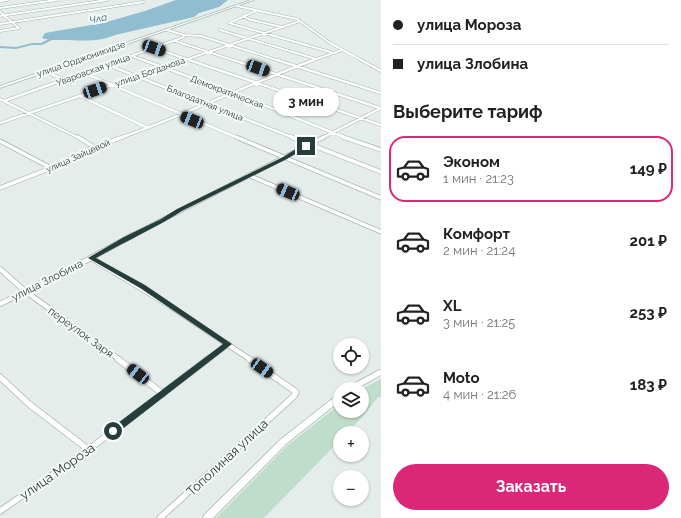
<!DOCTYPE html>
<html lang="ru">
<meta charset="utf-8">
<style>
body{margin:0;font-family:Raleway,sans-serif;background:#f2f2f2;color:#202124;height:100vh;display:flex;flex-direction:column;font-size:15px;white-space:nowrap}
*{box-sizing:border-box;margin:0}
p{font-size:13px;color:#757577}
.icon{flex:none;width:22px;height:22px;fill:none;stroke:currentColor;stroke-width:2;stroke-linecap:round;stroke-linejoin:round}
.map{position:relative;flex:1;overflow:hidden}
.sheet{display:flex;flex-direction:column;background:#fff;width:300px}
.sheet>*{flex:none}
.banner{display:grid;align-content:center;height:88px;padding:0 12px;background:#fff}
.buttons{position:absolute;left:333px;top:338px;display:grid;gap:8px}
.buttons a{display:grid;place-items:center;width:36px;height:36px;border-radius:50%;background:#fff;box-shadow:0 1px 3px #0004;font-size:20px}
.end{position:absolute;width:18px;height:18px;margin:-9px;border:5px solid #253e3b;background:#fff;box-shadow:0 0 0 2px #fff}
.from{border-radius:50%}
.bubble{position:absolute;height:28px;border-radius:14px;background:#fff;box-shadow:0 1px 3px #0004;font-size:13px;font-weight:700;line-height:28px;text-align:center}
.car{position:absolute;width:12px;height:24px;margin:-12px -6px;border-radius:5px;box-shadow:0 0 3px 1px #0007;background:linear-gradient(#222 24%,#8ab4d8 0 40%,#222 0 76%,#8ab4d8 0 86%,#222 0)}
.banner b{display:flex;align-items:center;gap:14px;height:38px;font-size:15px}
.banner b+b{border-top:1px solid #e0e0e0}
.banner i{width:10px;height:10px;background:#202124}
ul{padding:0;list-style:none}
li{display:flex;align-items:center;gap:12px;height:66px;margin:0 8px 6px;padding:0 4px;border:2px solid transparent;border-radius:16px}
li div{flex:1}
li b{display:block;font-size:15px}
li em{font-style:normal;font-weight:700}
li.on{border-color:#db2777}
li>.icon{width:36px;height:36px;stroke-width:1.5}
h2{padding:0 12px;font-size:18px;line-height:48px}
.primary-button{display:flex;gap:8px;margin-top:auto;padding:8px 12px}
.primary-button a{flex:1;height:46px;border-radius:24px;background:#db2777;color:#fff;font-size:16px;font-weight:700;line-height:46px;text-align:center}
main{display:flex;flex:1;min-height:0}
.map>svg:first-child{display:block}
</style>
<main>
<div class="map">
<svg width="381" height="518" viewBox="0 0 381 518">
<rect width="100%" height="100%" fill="#e5edeb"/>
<path fill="#bfddcb" d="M381,379V397H378L365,414L347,433H340V440L264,518H216L288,445L340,404V411H362V389Z"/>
<path fill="#90bdcf" d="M176,0H228L219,7L199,13L194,17L115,35C97,43 80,40 61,40C53,40 49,40 42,38L45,33L103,23L145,11Z"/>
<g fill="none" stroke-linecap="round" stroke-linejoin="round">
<path fill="#90bdcf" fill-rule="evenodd" d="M56,35L60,36L42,45H32L16,49L0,48V46L16,47L32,43H41Z"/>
<g stroke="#a8b5b3" stroke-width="3">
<path id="street-far4" d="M0,1L7,0
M237,6L297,19L330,43L363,61
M0,8L57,0
M0,12L19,28
M0,16L107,0
M243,16L248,19L282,27
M229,23L334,53
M229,23L256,11
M0,24L143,2
M220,30L316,59
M0,31L19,28
M184,35L201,36L280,61
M175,41L236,61
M154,48L192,61
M132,56L146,61
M117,61L184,37V35L167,30
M182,61L300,21
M311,61L342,50"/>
</g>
<g stroke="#a8b5b3" stroke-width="3.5">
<path id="street-far3" d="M143,60L231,92L346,138
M189,60L381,125
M233,60L380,108
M277,60L381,93
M361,60L381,71
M108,65L294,138
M45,72L64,79
M84,73L238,138
M80,96L148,128
M0,99L79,138
M4,101L119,60
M0,123L185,60
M120,138C186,115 248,84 314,60
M322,138L381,108"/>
</g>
<g stroke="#a8b5b3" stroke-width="5">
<path id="street-far2" d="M78,137L94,147
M236,137L381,198
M291,137L381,172
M343,137L381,150
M0,141L51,168
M248,175L381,232
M0,188L51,168L94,147L123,137
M131,236L324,137"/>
</g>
<g stroke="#a8b5b3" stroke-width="6">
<path id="street-far1" d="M91,258L170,306L251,360
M0,269L25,291L120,360
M0,304L91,258L133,235
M207,360L228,344"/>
</g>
<g stroke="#a8b5b3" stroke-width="7">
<path id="street" d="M118,359L163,394
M0,377L29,404L89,450
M0,511L80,456L208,359
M160,518L294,396L296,392L249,359"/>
</g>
<g stroke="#a4b8b4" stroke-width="1.5">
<path id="secondary" d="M251,0H254L0,88V86Z
M379,370H381V375L356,389H347L348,387Z
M340,394V401L287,443L213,518H203L204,515L281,439L337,395Z"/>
</g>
<use href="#street-far4" stroke="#fff" stroke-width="2"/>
<use href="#street-far3" stroke="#fff" stroke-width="2.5"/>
<use href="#street-far2" stroke="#fff" stroke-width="3.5"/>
<use href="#street-far1" stroke="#fff" stroke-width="4.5"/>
<use href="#street" stroke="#fff" stroke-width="5.5"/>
<use href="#secondary" fill="#fff" fill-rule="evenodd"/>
</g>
<path fill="#253e3b" d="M304,144L308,146L287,159L182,211C154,229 124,242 96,258L145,285L232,344L116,434H110L109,431L110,429L223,344L140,288L88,258L124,237L161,219L177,209L283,157Z"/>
<g text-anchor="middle" stroke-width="4" stroke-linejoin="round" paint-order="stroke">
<g font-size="9" fill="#253e3b" stroke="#f5faf8">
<text transform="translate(81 59) rotate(-19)" y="3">улица Орджоникидзе</text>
<text transform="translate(93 70) rotate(-20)" y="3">Уваровская улица</text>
<text transform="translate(150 72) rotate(-19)" y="3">улица Богданова</text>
<text transform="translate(227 92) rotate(21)" y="3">Демократическая</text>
<text transform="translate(205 103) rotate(22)" y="3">Благодатная улица</text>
<text transform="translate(78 156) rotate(-24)" y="3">улица Зайцевой</text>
</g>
<g font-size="10" font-style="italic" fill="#215d78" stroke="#f5faf8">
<text transform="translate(98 18) rotate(-11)" y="4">Чла</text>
</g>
<g font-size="11" fill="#253e3b" stroke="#f5faf8">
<text transform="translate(47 280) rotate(-27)" y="4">улица Злобина</text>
<text transform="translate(81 332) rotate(36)" y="4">переулок Заря</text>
</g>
<g font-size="13" fill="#253e3b" stroke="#f5faf8">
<text transform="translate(227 457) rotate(-43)" y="5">Тополиная улица</text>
<text transform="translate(57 471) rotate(-35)" y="5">улица Мороза</text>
</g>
</g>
</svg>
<div class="buttons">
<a><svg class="icon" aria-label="locate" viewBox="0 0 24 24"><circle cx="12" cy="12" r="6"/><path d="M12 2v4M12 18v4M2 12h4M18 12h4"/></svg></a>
<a><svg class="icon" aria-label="layers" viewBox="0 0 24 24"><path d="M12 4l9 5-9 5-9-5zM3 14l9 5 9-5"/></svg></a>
<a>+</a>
<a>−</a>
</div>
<i class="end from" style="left:113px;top:431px"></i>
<i class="end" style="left:306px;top:146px"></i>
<div class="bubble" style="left:273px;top:88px;width:66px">3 мин</div>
<i class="car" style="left:154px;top:48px;rotate:110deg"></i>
<i class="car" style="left:258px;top:68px;rotate:110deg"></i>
<i class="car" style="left:95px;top:90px;rotate:71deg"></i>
<i class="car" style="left:192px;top:120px;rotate:292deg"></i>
<i class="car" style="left:288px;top:192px;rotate:293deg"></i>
<i class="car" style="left:262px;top:368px;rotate:125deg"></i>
<i class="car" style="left:138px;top:374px;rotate:308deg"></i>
</div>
<section class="sheet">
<div class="banner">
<b><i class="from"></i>улица Мороза</b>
<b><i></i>улица Злобина</b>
</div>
<h2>Выберите тариф</h2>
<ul>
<li class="on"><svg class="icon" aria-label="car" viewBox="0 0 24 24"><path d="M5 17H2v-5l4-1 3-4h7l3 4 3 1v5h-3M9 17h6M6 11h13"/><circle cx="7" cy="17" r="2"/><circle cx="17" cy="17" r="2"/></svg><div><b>Эконом</b><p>1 мин · 21:23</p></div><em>149 ₽</em></li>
<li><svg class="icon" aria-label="car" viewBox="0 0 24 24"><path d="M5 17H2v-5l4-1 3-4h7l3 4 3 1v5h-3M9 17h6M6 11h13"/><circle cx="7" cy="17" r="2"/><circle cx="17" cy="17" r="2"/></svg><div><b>Комфорт</b><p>2 мин · 21:24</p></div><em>201 ₽</em></li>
<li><svg class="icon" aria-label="car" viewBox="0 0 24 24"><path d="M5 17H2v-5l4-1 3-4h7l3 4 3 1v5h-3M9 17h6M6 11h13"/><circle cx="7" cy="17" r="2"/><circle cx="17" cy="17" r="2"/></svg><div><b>XL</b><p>3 мин · 21:25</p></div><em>253 ₽</em></li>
<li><svg class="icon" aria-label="car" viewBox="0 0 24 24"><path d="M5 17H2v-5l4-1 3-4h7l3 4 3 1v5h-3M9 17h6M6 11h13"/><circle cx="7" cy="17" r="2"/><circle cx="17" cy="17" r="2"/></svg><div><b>Moto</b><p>4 мин · 21:26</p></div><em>183 ₽</em></li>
</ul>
<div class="primary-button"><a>Заказать</a></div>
</section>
</main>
